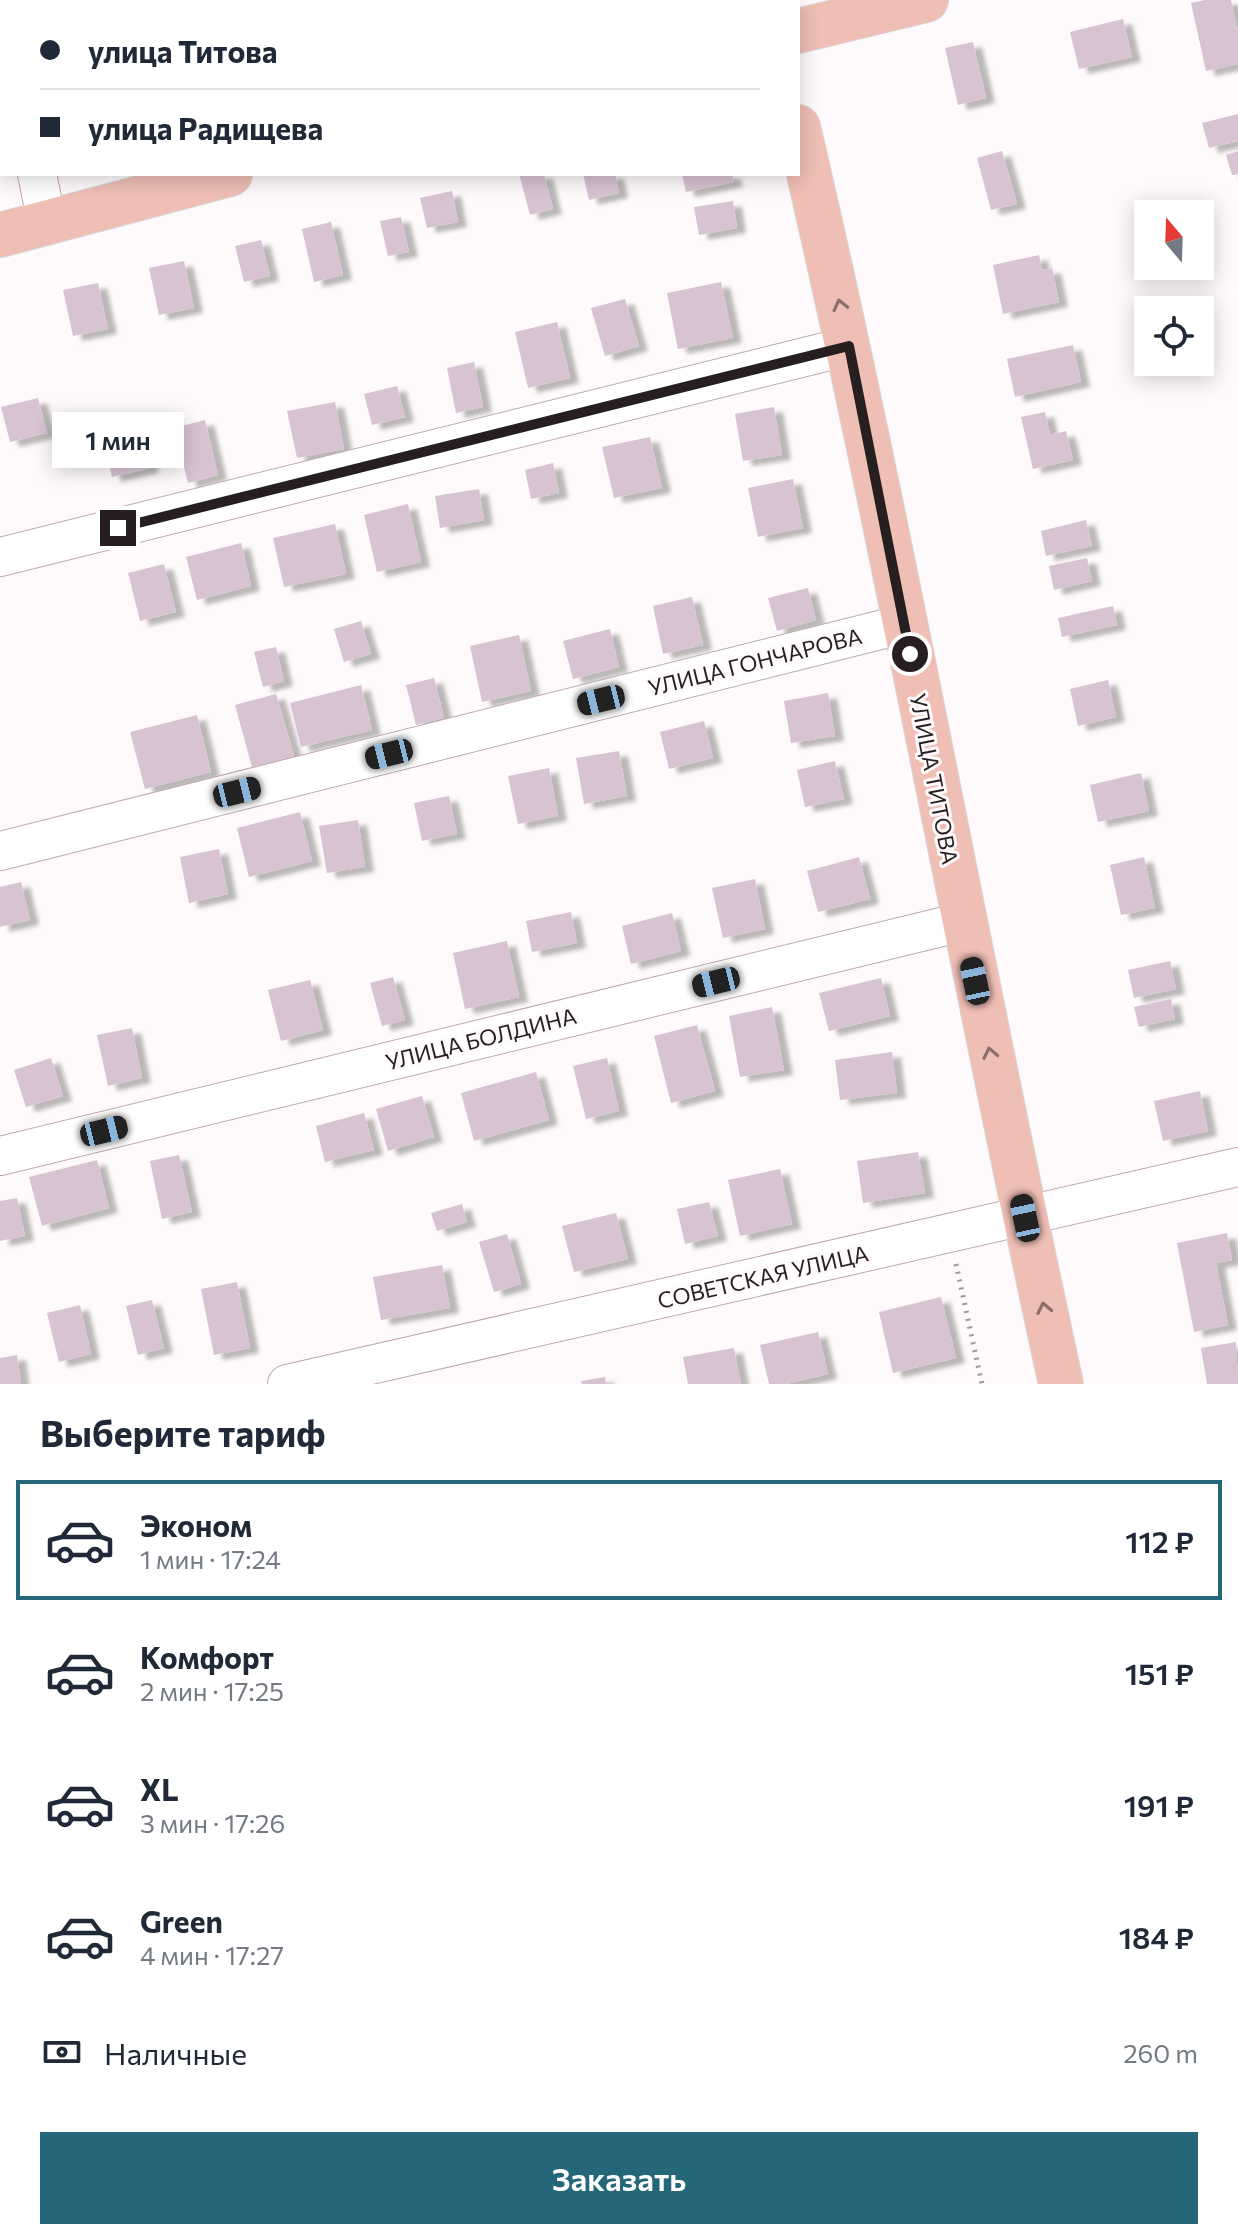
<!DOCTYPE html>
<html lang="ru">
<meta charset="utf-8">
<style>
body{margin:0;font-family:Commissioner,sans-serif;background:#f6f6f7;color:#1f2937;height:100vh;display:flex;flex-direction:column;font-size:30px;white-space:nowrap}
*{box-sizing:border-box;margin:0}
p{font-size:26px;color:#747a83}
.icon{flex:none;width:44px;height:44px;fill:none;stroke:currentColor;stroke-width:2;stroke-linecap:round;stroke-linejoin:round}
.map{position:relative;height:1384px;overflow:hidden}
.side{display:flex;flex-direction:column;background:#fff;flex:1}
.side>*{flex:none}
.guide{position:absolute;left:0px;top:0px;width:800px;height:176px;box-shadow:0 4px 20px #0003;display:grid;align-content:center;height:176px;padding:0 40px;background:#fff}
.needle{width:52px;rotate:341deg}
.controls{position:absolute;left:1134px;top:200px;display:grid;gap:16px}
.controls a{display:grid;place-items:center;width:80px;height:80px;border-radius:0px;background:#fff;box-shadow:0 4px 20px #0003;font-size:40px}
.end{position:absolute;width:36px;height:36px;margin:-18px;border:10px solid #271e20;background:#fff;box-shadow:0 0 0 4px #fff}
.from{border-radius:50%}
.bubble{position:absolute;height:56px;border-radius:0px;background:#fff;box-shadow:0 4px 20px #0003;font-size:26px;font-weight:600;line-height:56px;text-align:center}
.car{position:absolute;width:24px;height:48px;margin:-24px -12px;border-radius:10px;box-shadow:0 0 6px 2px #0007;background:linear-gradient(#222 24%,#8ab4d8 0 40%,#222 0 76%,#8ab4d8 0 86%,#222 0)}
.guide b{display:flex;align-items:center;gap:28px;height:76px;font-size:30px}
.guide b+b{border-top:2px solid #e0e1e3}
.guide i{width:20px;height:20px;background:#1f2937}
ul{padding:0;list-style:none}
li{display:flex;align-items:center;gap:24px;height:120px;margin:0 16px 12px;padding:0 24px;border:4px solid transparent;border-radius:0px}
li div{flex:1}
li b{display:block;font-size:30px}
li em{font-style:normal;font-weight:600}
li.on{border-color:#236778}
li>.icon{width:72px;height:72px;stroke-width:1.5}
h2{padding:0 40px;font-size:36px;line-height:96px}
.pay{display:flex;align-items:center;gap:20px;height:88px;padding:0 40px;font-size:30px}
.pay p{margin-inline-start:auto}
.cta{display:flex;gap:16px;margin-top:auto;padding:16px 40px}
.cta a{flex:1;height:92px;border-radius:0px;background:#236778;color:#fff;font-size:32px;font-weight:600;line-height:92px;text-align:center}
.map>svg:first-child{display:block}
</style>
<div class="map">
<svg width="1238" height="1384" viewBox="0 0 1238 1384">
<defs>
<filter id="shadow"><feDropShadow dx="9" dy="5" stdDeviation="2" flood-color="#0004"/></filter>
</defs>
<rect width="100%" height="100%" fill="#fef9fa"/>
<path fill="#d7c3d2" filter="url(#shadow)" d="M1205,0H1231L1238,32V64L1206,71L1191,3Z
M1123,19L1132,57L1079,69L1070,32Z
M973,42L986,98L958,105L945,48Z
M1238,114V141L1209,148L1202,123Z
M1002,151L1017,204L991,210L977,158Z
M1238,151V174L1232,175L1226,155Z
M519,174H544L553,209L530,215Z
M583,174H615L619,193L589,200Z
M682,174H732L734,182L686,192Z
M452,191L458,222L427,228L420,198Z
M733,201L737,228L699,235L694,207Z
M401,217L409,252L388,256L380,221Z
M331,222L343,275L314,282L302,229Z
M261,240L270,276L244,282L235,246Z
M1039,255L1042,270L1052,268L1059,302L1003,314L993,265Z
M184,261L194,308L159,315L149,268Z
M721,282L733,338L678,349L667,293Z
M98,283L108,329L73,336L63,290Z
M625,299L639,346L605,356L591,308Z
M557,322L570,378L528,388L515,332Z
M1073,345L1081,382L1015,397L1007,359Z
M474,362L483,407L456,413L447,368Z
M397,386L405,417L372,425L364,394Z
M38,398L47,433L10,442L1,407Z
M335,402L344,449L297,458L287,411Z
M774,407L782,455L743,461L735,414Z
M1045,412L1050,435L1066,431L1073,460L1033,469L1021,417Z
M138,419L150,468L112,477L100,427Z
M205,420L218,475L188,483L174,428Z
M650,437L662,488L614,498L602,447Z
M553,463L559,493L531,499L525,470Z
M793,479L803,528L758,537L748,488Z
M479,489L484,520L440,528L435,496Z
M408,504L421,562L377,572L364,515Z
M1086,520L1092,546L1046,556L1041,531Z
M335,524L346,574L284,587L273,538Z
M241,543L251,586L197,600L186,557Z
M1087,558L1092,581L1054,590L1049,566Z
M164,564L176,612L140,621L128,573Z
M808,588L816,620L777,631L768,598Z
M692,597L703,645L663,654L653,606Z
M1113,606L1117,625L1062,637L1058,618Z
M361,621L371,654L344,662L334,629Z
M610,629L619,667L573,679L563,641Z
M519,635L531,691L482,702L470,646Z
M276,647L284,681L263,687L254,652Z
M434,678L444,718L416,725L406,685Z
M1108,680L1116,717L1078,726L1070,689Z
M361,685L372,730L301,747L290,703Z
M828,693L835,736L791,743L784,701Z
M276,694L294,756L252,767L235,705Z
M197,715L211,772L145,789L130,732Z
M704,721L713,758L669,769L660,732Z
M619,751L627,796L584,804L576,758Z
M835,761L844,799L805,807L797,770Z
M549,768L558,816L518,824L508,776Z
M1141,773L1149,811L1098,822L1090,785Z
M449,796L457,834L422,841L414,803Z
M300,812L312,861L249,877L237,828Z
M358,820L365,867L327,873L319,826Z
M219,849L228,894L189,903L180,857Z
M859,857L870,899L818,912L807,871Z
M1144,857L1155,908L1121,915L1110,865Z
M755,879L765,929L723,938L712,888Z
M21,882L30,920L0,927V887Z
M571,912L577,943L532,952L526,921Z
M672,913L681,951L631,964L622,926Z
M507,941L519,997L465,1009L453,953Z
M1170,961L1176,989L1134,998L1128,970Z
M393,977L405,1020L382,1026L370,983Z
M881,978L890,1016L829,1031L819,993Z
M310,980L323,1030L281,1041L268,990Z
M1171,999L1175,1019L1139,1027L1134,1007Z
M772,1007L784,1070L740,1077L729,1016Z
M697,1025L715,1091L671,1103L654,1036Z
M132,1028L142,1078L108,1086L97,1035Z
M892,1052L897,1093L840,1100L835,1060Z
M51,1058L63,1096L26,1107L14,1070Z
M607,1058L619,1111L586,1119L573,1066Z
M536,1072L549,1120L474,1141L461,1093Z
M1200,1091L1208,1131L1163,1141L1154,1101Z
M422,1096L434,1137L388,1151L376,1109Z
M364,1113L374,1150L325,1162L316,1126Z
M918,1152L925,1193L863,1203L857,1161Z
M179,1155L192,1212L162,1219L150,1161Z
M97,1160L109,1208L42,1226L29,1177Z
M780,1169L792,1224L740,1236L728,1180Z
M17,1198L25,1236L0,1241V1201Z
M709,1202L718,1236L685,1244L677,1209Z
M462,1204L467,1222L437,1231L431,1213Z
M616,1213L628,1259L574,1272L562,1226Z
M1227,1233L1232,1260L1216,1263L1228,1325L1194,1332L1177,1243Z
M507,1234L521,1284L494,1292L479,1242Z
M442,1265L450,1308L381,1320L373,1277Z
M237,1282L250,1348L214,1355L201,1289Z
M941,1297L956,1358L893,1373L879,1312Z
M152,1300L164,1348L138,1355L126,1306Z
M80,1305L91,1354L59,1362L47,1313Z
M818,1332L828,1374L786,1384H769L760,1345Z
M1236,1342L1238,1384H1207L1201,1348Z
M734,1348L741,1384H688L683,1357Z
M17,1355L21,1384H0V1358Z
M605,1377L606,1384H582L581,1381Z"/>
<g fill="none" stroke-linecap="round" stroke-linejoin="round">
<g stroke="#c1a8ae" stroke-width="40">
<path id="minor" d="M31,0V2
M0,52L2,58
M37,174L47,223
M0,557L849,346
M0,851L904,624
M0,1156L962,922
M287,1384L1238,1167"/>
</g>
<g stroke="#d8d6d7" stroke-width="46">
<path id="major" d="M771,0V2
M798,31L926,0
M798,127C896,544 969,966 1061,1384
M0,235L230,174"/>
</g>
<path stroke="#a0999a" stroke-width="5" stroke-dasharray="2 6" stroke-linecap="butt" d="M956,1264L982,1384"/>
<use href="#minor" stroke="#fff" stroke-width="38"/>
<use href="#major" stroke="#efbeb5" stroke-width="44"/>
</g>
<defs><path id="oneway-chevron" d="M-2-3.5L2.5 0L-2 3.5" fill="none" stroke-width="1.6" stroke-linecap="round" stroke-linejoin="round" transform="scale(2)"/></defs>
<g stroke="#8b6e6a">
<use href="#oneway-chevron" transform="translate(840 305) rotate(-103)"/>
<use href="#oneway-chevron" transform="translate(990 1053) rotate(-102)"/>
<use href="#oneway-chevron" transform="translate(1044 1308) rotate(-102)"/>
</g>
<g fill="none" stroke-linecap="round" stroke-linejoin="round">
<path stroke="#271e20" stroke-width="10" d="M118,528L849,346L910,654"/>
</g>
<g text-anchor="middle" stroke-width="6" stroke-linejoin="round" paint-order="stroke">
<g font-size="22" fill="#271e20" stroke="#fef9fa">
<text transform="translate(755 662) rotate(-14)" y="8">УЛИЦА ГОНЧАРОВА</text>
<text transform="translate(934 779) rotate(79)" y="8">УЛИЦА ТИТОВА</text>
<text transform="translate(481 1039) rotate(-14)" y="8">УЛИЦА БОЛДИНА</text>
<text transform="translate(763 1277) rotate(-13)" y="8">СОВЕТСКАЯ УЛИЦА</text>
</g>
</g>
</svg>
<div class="controls">
<a><svg class="needle" viewBox="-14 -14 28 28"><path d="M0-13l5 13h-10z" fill="#e53935"/><path d="M0 13l5-13h-10z" fill="#747a83"/></svg></a>
<a><svg class="icon" aria-label="locate" viewBox="0 0 24 24"><circle cx="12" cy="12" r="6"/><path d="M12 2v4M12 18v4M2 12h4M18 12h4"/></svg></a>
</div>
<i class="end from" style="left:910px;top:654px"></i>
<i class="end" style="left:118px;top:528px"></i>
<div class="bubble" style="left:52px;top:412px;width:132px">1 мин</div>
<i class="car" style="left:601px;top:700px;rotate:256deg"></i>
<i class="car" style="left:389px;top:754px;rotate:256deg"></i>
<i class="car" style="left:237px;top:792px;rotate:76deg"></i>
<i class="car" style="left:975px;top:981px;rotate:348deg"></i>
<i class="car" style="left:716px;top:982px;rotate:256deg"></i>
<i class="car" style="left:104px;top:1131px;rotate:76deg"></i>
<i class="car" style="left:1025px;top:1218px;rotate:348deg"></i>
<div class="guide">
<b><i class="from"></i>улица Титова</b>
<b><i></i>улица Радищева</b>
</div>
</div>
<section class="side">
<h2>Выберите тариф</h2>
<ul>
<li class="on"><svg class="icon" aria-label="car" viewBox="0 0 24 24"><path d="M5 17H2v-5l4-1 3-4h7l3 4 3 1v5h-3M9 17h6M6 11h13"/><circle cx="7" cy="17" r="2"/><circle cx="17" cy="17" r="2"/></svg><div><b>Эконом</b><p>1 мин · 17:24</p></div><em>112 ₽</em></li>
<li><svg class="icon" aria-label="car" viewBox="0 0 24 24"><path d="M5 17H2v-5l4-1 3-4h7l3 4 3 1v5h-3M9 17h6M6 11h13"/><circle cx="7" cy="17" r="2"/><circle cx="17" cy="17" r="2"/></svg><div><b>Комфорт</b><p>2 мин · 17:25</p></div><em>151 ₽</em></li>
<li><svg class="icon" aria-label="car" viewBox="0 0 24 24"><path d="M5 17H2v-5l4-1 3-4h7l3 4 3 1v5h-3M9 17h6M6 11h13"/><circle cx="7" cy="17" r="2"/><circle cx="17" cy="17" r="2"/></svg><div><b>XL</b><p>3 мин · 17:26</p></div><em>191 ₽</em></li>
<li><svg class="icon" aria-label="car" viewBox="0 0 24 24"><path d="M5 17H2v-5l4-1 3-4h7l3 4 3 1v5h-3M9 17h6M6 11h13"/><circle cx="7" cy="17" r="2"/><circle cx="17" cy="17" r="2"/></svg><div><b>Green</b><p>4 мин · 17:27</p></div><em>184 ₽</em></li>
</ul>
<div class="pay"><svg class="icon" aria-label="cash" viewBox="0 0 24 24"><path d="M3 7h18v10H3z"/><circle cx="12" cy="12" r="2"/></svg>Наличные<p>260 m</p></div>
<div class="cta"><a>Заказать</a></div>
</section>
